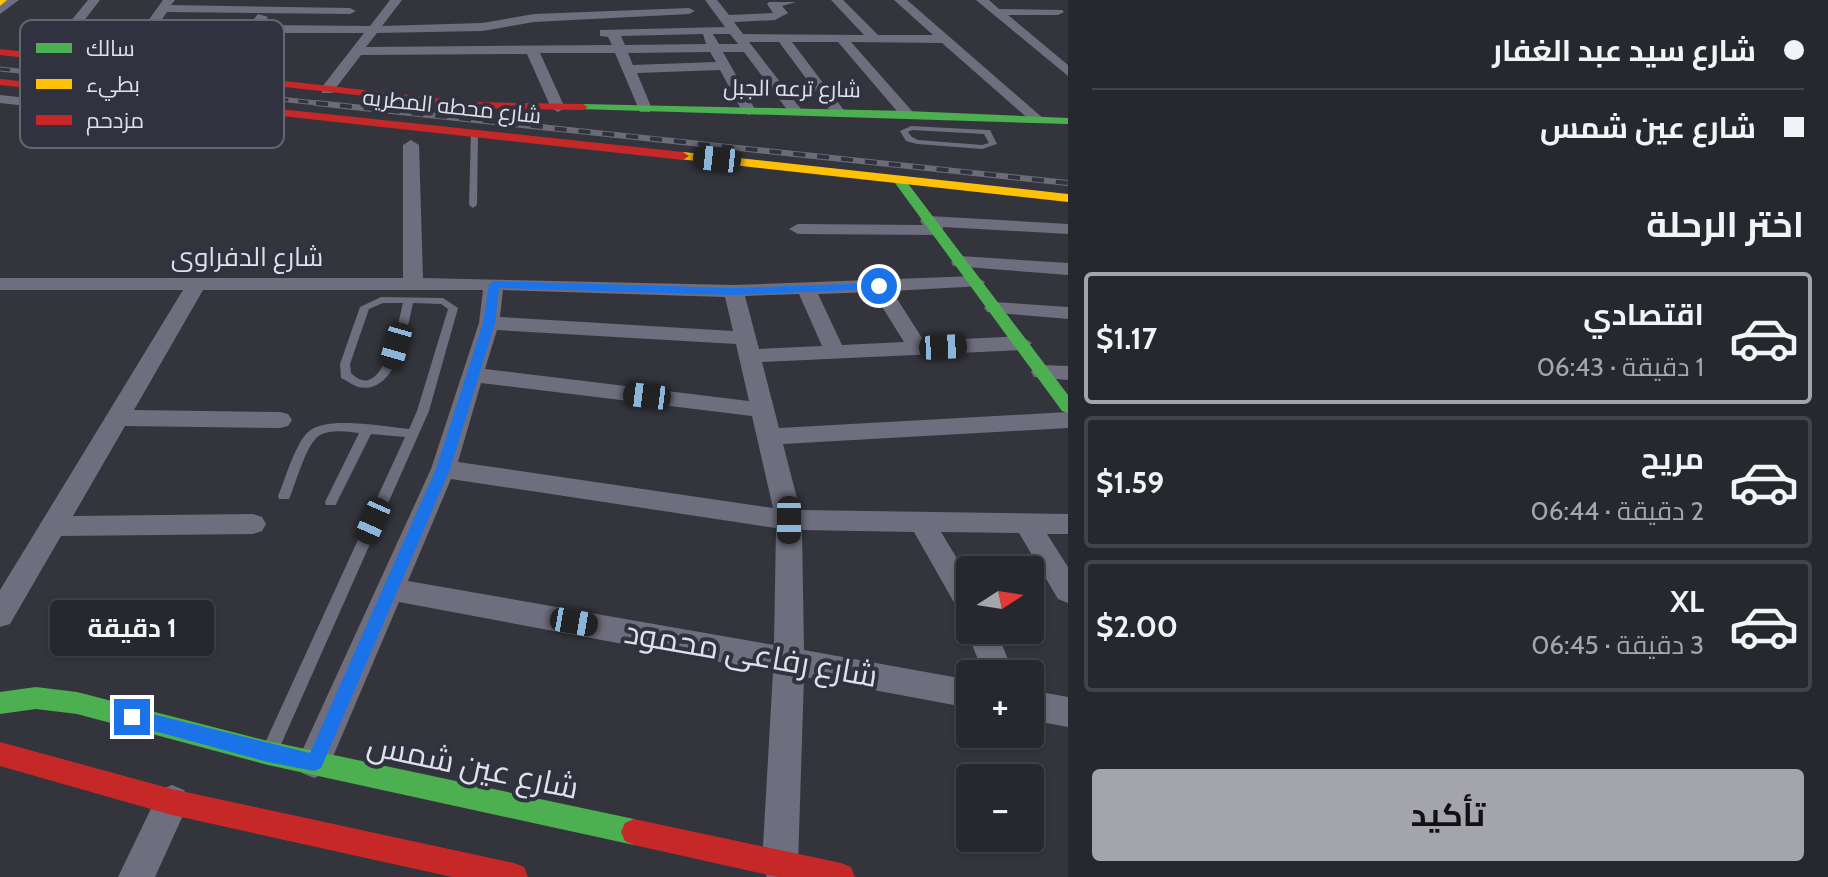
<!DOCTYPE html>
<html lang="ar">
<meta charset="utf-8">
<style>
body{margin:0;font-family:Cabin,Cairo,sans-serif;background:#333439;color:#f1f3f6;direction:rtl;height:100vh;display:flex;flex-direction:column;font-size:30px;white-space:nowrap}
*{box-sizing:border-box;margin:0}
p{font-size:26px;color:#a4a6aa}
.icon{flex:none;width:44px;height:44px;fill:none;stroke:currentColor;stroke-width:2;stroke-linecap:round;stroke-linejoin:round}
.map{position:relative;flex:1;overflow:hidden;direction:ltr}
.details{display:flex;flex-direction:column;background:#27282d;width:760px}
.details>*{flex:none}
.hud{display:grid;align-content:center;height:176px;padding:0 24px;background:#27282d}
.needle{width:52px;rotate:78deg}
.buttons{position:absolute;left:956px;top:556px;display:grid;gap:16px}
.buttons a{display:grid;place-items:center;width:88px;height:88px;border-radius:8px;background:#27282d;box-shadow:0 2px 6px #0004,0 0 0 2px #434449;font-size:40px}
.end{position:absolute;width:36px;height:36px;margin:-18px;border:10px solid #1a73e8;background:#fff;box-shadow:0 0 0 4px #fff}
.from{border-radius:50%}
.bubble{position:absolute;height:56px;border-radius:8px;background:#27282d;box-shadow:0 2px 6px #0004,0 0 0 2px #434449;font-size:26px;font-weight:700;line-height:56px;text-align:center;direction:rtl}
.car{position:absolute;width:24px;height:48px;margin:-24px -12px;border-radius:10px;box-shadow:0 0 6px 2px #0007;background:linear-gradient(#222 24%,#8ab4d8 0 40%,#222 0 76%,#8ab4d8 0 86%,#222 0)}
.hud b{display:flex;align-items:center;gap:28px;height:76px;font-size:30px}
.hud b+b{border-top:2px solid #434449}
.hud i{width:20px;height:20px;background:#f1f3f6}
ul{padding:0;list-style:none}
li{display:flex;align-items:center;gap:24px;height:132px;margin:0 16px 12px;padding:0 8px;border:4px solid #434449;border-radius:8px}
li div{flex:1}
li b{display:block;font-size:30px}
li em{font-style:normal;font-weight:700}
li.selected{border-color:#a4a4ad}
li>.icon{width:72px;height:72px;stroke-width:1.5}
h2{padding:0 24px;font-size:36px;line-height:96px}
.button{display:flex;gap:16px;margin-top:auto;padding:16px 24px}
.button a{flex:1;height:92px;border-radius:8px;background:#a4a4ad;color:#111;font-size:32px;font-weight:700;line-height:92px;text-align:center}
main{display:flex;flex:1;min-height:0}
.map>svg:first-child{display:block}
</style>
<main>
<section class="details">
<div class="hud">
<b><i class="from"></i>شارع سيد عبد الغفار</b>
<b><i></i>شارع عين شمس</b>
</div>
<h2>اختر الرحلة</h2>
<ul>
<li class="selected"><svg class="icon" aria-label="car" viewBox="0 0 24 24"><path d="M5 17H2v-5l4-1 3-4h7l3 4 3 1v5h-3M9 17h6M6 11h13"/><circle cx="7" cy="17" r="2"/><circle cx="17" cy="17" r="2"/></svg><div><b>اقتصادي</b><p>1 دقيقة · 06:43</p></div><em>$1.17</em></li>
<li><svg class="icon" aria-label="car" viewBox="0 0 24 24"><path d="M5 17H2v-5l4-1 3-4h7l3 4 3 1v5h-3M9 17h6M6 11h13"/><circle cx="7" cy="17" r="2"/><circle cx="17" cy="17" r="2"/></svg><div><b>مريح</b><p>2 دقيقة · 06:44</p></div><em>$1.59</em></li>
<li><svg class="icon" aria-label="car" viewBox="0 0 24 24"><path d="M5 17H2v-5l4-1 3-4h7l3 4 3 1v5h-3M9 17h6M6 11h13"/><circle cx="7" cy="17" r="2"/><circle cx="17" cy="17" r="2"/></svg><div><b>XL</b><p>3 دقيقة · 06:45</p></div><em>$2.00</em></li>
</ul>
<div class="button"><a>تأكيد</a></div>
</section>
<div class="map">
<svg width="1068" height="877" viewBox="0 0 1068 877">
<rect width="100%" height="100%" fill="#34353c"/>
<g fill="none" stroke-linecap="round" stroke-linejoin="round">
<path fill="#6e6e7e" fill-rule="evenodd" d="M911,126L987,130H990L997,144L982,149L917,144L906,141L900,131ZM912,130L984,134L989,143L982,145L918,140L912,137L908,132Z
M471,130L478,132L477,205L473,208L469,205Z
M381,297L443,298L458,308L429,411L279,749L273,751L267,749L265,743L405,437L371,434L337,502L336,505H326L325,502L359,433C348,432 331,429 320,435C306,443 296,484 289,499H279L278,496C286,478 294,446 308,432C326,415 385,427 409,429L417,411L448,309L441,304L413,303C407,329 397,396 358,387C352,385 346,380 341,378L340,364L360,307ZM383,303H403C399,319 387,386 362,380C358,379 354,376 351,373L350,364L369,309Z"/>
<path fill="#6e6e7e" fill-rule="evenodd" d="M6,0H19L0,14V5Z
M88,0H100L53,61H43V55Z
M163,0H175L171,5L350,8L356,11L350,14L167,12L127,70H117L115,67Z
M390,0H402L382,26L482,23L534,14L689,8L695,11L689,14L534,22L482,31L377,33L366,47L612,45L608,37L600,36V30L725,27L705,0H717L729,15L773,13L767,4L769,2H796L782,6L788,13L775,20L734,22L743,34L864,35L831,0H843L878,35H933L894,0H907L1044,119L1042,122H1032L942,43L851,42L912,111L914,114L907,118L902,117L838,42H792L846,113L839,117L834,116L779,42H749L801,109V115H791L744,52H723L756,111L749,115L742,111L720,70L637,73L652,109L650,112H640L615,53H540L565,108L558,112L551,108L527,54L361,55L332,93H322V87L364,33H256L224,74L212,71L258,14L268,17L262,25L370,26ZM703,34L706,44L625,45L621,36ZM713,34H730L738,44H719ZM710,52L716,62L633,65L628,53Z
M976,0H989L999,9L1062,10L1064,12L1058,15H1008L1068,65V76Z
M0,95L110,107L117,111L110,115L0,103Z
M411,140L419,145L423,278L734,285L975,276L985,282L982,286L892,291L924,341L1021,336L1032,343L1021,350L762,362L779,428L1068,412V428L783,444L800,510L1068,514V534H1047L1068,567V603L1058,599L1019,533L941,532L970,580V617L960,613L914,532L802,530L804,650L970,680V708L804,677L798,864L793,877H767L762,864L773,672L399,602L326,773L314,778L302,773L297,762L431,469L479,323L483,290H203L134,410L280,412L288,414L292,420L288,426L280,428L125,426L73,516L253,514L262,517L266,524L262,531L253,534L61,536L10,624L0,627V590L183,290H0V278H403V145ZM503,290L725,297L733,331L500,317ZM873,292L904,342L842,345L818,294ZM799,294L822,346L759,349L745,296ZM497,330L736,344L749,401L485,369ZM481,383L752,416L773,508L458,462ZM451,479L776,528L774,645L408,581Z
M929,216L1068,224V234L943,227L942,234L936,235L798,234L789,229L798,224L923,225L920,221L923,217Z
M960,256L1068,263V275L953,266L951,262Z
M994,302L1068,307V319L987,312L984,308L987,304Z
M1042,365L1068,366V380L1034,377L1031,372L1034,367Z
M970,622V630H996L1014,674H984L966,630Z
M1030,690L1068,697V727L1030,720Z
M172,785L184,790L189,802L155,877H118L160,790Z"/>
<path fill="#4caf50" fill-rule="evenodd" d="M583,104L907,111L1068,118V124L579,109V105Z
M895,177H903L1068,395V413L1062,411L895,183Z
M36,687L77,692L268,741L634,819L643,823L647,832L643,841L634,845L268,765L77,714L36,709L0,714V692Z"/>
<path fill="#ffc107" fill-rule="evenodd" d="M0,0H7L0,6Z
M683,152L1068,194V202L679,159L677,156Z"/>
<path fill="#c62828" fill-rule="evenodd" d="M0,49L471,102L583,104L588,107L583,110L471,108L0,55Z
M0,79L683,152L689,156L683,160L0,85Z
M0,742L172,789L514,863L524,867L528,877H452L172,815L0,766Z
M634,819L841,863L851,867L855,877H778L634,845L625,841L621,832L625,823Z"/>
<g stroke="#6c6c78" stroke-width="5">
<path id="rail-far1" d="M0,69L335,105"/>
</g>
<g stroke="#6c6c78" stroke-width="6">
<path id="rail" d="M316,103L1068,183"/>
</g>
<use href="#rail-far1" stroke="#313240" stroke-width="3" stroke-dasharray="10" stroke-linecap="butt"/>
<use href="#rail" stroke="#313240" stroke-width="4" stroke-dasharray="12" stroke-linecap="butt"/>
<path stroke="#6f6f7b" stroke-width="2" stroke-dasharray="2 2" stroke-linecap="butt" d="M46,76L71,62"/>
</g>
<path fill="#1a73e8" d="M494,281L734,288L879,283L885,286L879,289L734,295L499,288L495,323L450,469L321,768L314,771L268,762L125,723L123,717L125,712L132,709L310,753L436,469L483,323L489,284Z"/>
<g text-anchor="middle" stroke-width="8" stroke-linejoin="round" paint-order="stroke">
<g font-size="22" fill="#e0e0ea" stroke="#313240">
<text transform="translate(792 88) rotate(1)" y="8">شارع ترعه الجبل</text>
<text transform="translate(452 106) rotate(6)" y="8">شارع محطه المطريه</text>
</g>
<g font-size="26" fill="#e0e0ea" stroke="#313240">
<text x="247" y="266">شارع الدفراوى</text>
</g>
<g font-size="32" fill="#e0e0ea" stroke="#313240">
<text transform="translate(751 654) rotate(10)" y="11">شارع رفاعى محمود</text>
<text transform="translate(473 766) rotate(12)" y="11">شارع عين شمس</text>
</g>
</g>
<rect x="20" y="20" width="264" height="128" rx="12" fill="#313240" stroke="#666673" stroke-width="2"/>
<rect x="36" y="43" width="36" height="10" fill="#4caf50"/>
<rect x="36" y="79" width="36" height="10" fill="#ffc107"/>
<rect x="36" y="115" width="36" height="10" fill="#c62828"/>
<g font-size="22" fill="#e0e0ea">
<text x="86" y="56">سالك</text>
<text x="86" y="92">بطيء</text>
<text x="86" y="128">مزدحم</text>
</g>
</svg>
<div class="buttons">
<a><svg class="needle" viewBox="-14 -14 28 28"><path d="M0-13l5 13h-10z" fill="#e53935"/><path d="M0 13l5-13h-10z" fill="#a4a6aa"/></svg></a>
<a>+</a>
<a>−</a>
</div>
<i class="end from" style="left:879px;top:286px"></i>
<i class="end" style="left:132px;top:717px"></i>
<div class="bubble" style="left:50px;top:600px;width:164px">1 دقيقة</div>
<i class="car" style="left:717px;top:159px;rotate:276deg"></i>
<i class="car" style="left:396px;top:346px;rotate:196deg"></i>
<i class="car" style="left:943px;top:347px;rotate:87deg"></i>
<i class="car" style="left:647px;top:396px;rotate:277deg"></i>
<i class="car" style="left:789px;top:520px;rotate:180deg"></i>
<i class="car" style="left:373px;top:521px;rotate:204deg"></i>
<i class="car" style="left:574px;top:622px;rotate:100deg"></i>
</div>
</main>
